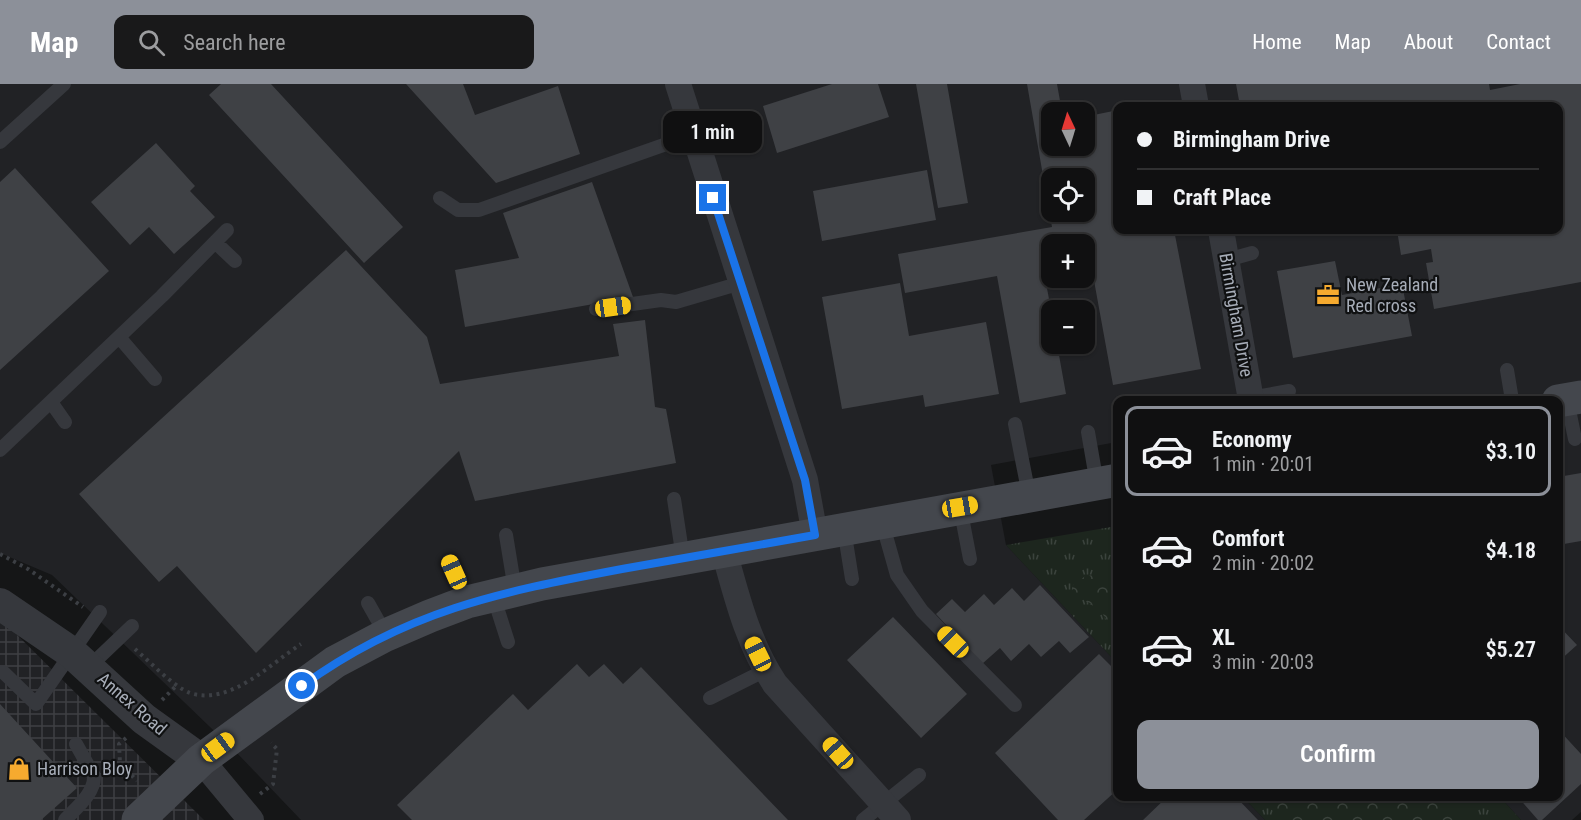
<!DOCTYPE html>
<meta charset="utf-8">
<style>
body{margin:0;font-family:"Roboto Condensed",sans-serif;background:#19191a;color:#f1f3f6;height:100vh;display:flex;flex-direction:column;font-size:22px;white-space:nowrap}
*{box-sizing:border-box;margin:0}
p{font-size:20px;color:#9c9d9f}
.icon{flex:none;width:33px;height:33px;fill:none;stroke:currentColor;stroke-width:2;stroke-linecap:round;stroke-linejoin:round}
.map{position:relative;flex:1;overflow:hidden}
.drawer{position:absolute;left:1113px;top:312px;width:450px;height:405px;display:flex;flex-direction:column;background:#101011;border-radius:12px;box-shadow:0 2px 4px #0004,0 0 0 2px #303031}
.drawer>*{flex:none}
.top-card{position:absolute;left:1113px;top:18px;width:450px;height:132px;border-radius:12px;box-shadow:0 2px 4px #0004,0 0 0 2px #303031;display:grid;align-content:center;height:132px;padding:0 24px;background:#101011}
.needle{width:39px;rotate:356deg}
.controls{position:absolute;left:1041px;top:18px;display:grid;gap:12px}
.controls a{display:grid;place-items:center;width:54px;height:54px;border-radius:12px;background:#101011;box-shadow:0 2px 4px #0004,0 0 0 2px #303031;font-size:30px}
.end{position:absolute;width:27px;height:27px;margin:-14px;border:8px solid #1a73e8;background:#fff;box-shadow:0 0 0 3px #fff}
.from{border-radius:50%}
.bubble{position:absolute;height:42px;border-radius:12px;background:#101011;box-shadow:0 2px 4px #0004,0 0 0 2px #303031;font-size:20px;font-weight:600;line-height:42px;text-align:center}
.car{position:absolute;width:18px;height:36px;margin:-18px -9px;border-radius:8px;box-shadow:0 0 4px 2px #0007;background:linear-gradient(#f5c518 24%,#345 0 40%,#f5c518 0 76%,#345 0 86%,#f5c518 0)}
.top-card b{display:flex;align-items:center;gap:21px;height:57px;font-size:22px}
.top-card b+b{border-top:2px solid #303031}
.top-card i{width:15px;height:15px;background:#f1f3f6}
ul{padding:10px 0 0;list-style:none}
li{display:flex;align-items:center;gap:18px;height:90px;margin:0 12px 9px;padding:0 12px;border:3px solid transparent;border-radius:12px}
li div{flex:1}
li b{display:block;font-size:22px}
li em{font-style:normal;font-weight:600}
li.active{border-color:#8c9099}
li>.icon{width:54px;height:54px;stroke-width:1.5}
.cta{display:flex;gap:12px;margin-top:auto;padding:12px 24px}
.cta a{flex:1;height:69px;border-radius:12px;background:#8c9099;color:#fff;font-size:24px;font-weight:600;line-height:69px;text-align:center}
header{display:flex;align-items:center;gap:36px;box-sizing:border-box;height:84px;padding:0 30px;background:#8c9099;color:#fff}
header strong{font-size:28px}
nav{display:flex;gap:33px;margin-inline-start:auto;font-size:21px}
.search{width:420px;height:54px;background:#19191a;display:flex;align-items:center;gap:15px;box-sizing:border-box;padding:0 21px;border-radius:12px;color:#9c9d9f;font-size:22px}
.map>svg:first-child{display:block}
</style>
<header>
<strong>Map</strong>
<div class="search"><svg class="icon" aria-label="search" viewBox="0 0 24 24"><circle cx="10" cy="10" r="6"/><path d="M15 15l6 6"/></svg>Search here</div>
<nav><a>Home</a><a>Map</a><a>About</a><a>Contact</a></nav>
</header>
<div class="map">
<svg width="1581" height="736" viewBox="0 0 1581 736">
<defs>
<pattern id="industrial-grid" width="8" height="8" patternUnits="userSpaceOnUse" patternTransform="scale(1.5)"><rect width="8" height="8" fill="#212225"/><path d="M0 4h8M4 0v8" fill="none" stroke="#3e3f43"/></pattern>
<pattern id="grass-tufts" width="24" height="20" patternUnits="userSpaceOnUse" patternTransform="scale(1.5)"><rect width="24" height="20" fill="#1d261e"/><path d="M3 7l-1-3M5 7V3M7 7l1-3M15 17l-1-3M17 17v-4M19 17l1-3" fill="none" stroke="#3b433d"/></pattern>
<pattern id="forest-crowns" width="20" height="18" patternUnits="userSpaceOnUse" patternTransform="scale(1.5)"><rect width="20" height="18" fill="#1d261e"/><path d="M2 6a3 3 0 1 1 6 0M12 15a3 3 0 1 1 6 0" fill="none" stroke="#3b433d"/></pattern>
</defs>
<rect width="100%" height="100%" fill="#151617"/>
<path fill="#212225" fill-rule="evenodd" d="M0,0H1581V728L1572,736H1521L1500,713L1558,712V316H1118L1117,358L991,381L1006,461L1117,579L1118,712L1243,713L1265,736H301L236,668L52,491L0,469ZM1118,22H1558V146H1118ZM1052,28H1084V62H1052ZM1052,94H1084V128H1052ZM1052,160H1084V194H1052ZM1052,226H1084V260H1052Z"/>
<path fill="url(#industrial-grid)" d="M0,536L3,537L204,736H0Z"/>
<path fill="url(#grass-tufts)" d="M1117,442V579L1006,461Z
M1243,713H1500L1521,736H1265Z"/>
<path fill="url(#forest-crowns)" d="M1117,485H1118L1117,554L1101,527L1075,510L1072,502L1084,493Z
M1259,713H1448L1457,736H1282Z"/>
<path fill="#3f4145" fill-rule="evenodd" d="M221,0H271L403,143L364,179L209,11Z
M406,0H463L475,31L558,2L580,70L496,99Z
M832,0H878L889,33L777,69L763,22Z
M916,0H947L968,119L938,124Z
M1027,0H1057L1062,28H1052V62H1084V33L1118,26V146H1174L1201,285L1113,301L1093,191L1084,192V160H1052V194L1072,195L1046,199L1052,231V260H1057L1066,310L1020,319L997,192L905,209L898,170L1052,143ZM1052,94H1084V128H1052Z
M1236,0H1489L1490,6L1520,0H1581V198L1434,225L1426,179L1433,178L1431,165L1401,171L1397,146H1558V22H1369L1368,17L1336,22H1240Z
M156,59L195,102L190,107L215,133L174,170L149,143L130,161L91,118Z
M15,84L109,187L0,286V98Z
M927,86L936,136L822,157L813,107Z
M592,98L633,213L465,243L455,186L519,174L503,129Z
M346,166L427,253L440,300L619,272L613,240L645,236L655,323L666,325L676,379L475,417L459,367L256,569L177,482L159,498L79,410Z
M1335,177L1342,211L1402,200L1412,252L1293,274L1277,187Z
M900,199L909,252L986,238L999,310L925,323L923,311L842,325L822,213Z
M1581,389V457L1558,461V393Z
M1040,501L1089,553L1070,569L1059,557L1041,573L1029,560L1011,577L1000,564L982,580L936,530L952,515L965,528L984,510L994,521L1012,504L1024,517Z
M893,533L967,610L921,654L847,576Z
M1558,541L1577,561L1558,578Z
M1099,570L1118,589V705L1084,736H1058L995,669Z
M577,580L589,593L604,580L623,600L641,583L788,736H412L397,721L513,610L528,626Z
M0,620L77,704L41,736H0Z
M1558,645L1581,670V700L1542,736H1538L1517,712H1558Z
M1168,712H1235L1258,736H1143Z"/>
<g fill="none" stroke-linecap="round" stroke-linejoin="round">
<path stroke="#3c3f44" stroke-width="4" stroke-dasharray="3 4.5" stroke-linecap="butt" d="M0,470L28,485L83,523
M135,565C149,577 174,603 190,609C230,622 270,580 301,560
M162,616L177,601
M126,654L119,660L120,679L137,697
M260,710L273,700L277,665L271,659"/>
<path stroke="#36383d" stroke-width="14" d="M0,58L64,0
M440,114L458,126H479L692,51
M216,159L235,177
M1227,176L1252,169
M596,225L661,216L676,218L741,199
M119,253L155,295
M1507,286L1512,316
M1250,314L1289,307
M1567,316L1575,355
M51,318L65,338
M1015,340L1029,411
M1088,348L1097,400
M0,366L162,212L227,146
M674,415L683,474
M960,423L970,475
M882,438L897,491L922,527L1015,621
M844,445L852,495
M506,451L515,506
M449,477L467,518
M493,511L508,558
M368,519L386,551
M89,583L132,542
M3,588L36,620L100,528
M710,614L766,586
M65,736C76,724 95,709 94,692L76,660
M863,736L919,691"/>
<path stroke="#36383d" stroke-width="26" d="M678,0L805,396L815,451
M1192,0L1196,22
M1221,146L1251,316
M724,467C737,514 748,559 775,600L898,736
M201,676L251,736"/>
<path stroke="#36383d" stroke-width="32" d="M0,520L72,569L144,635L201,676"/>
<path stroke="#44474d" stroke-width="33" d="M1558,317L1581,313
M138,736L201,676L335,578L386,551L430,532L467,518L542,500L1118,396"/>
</g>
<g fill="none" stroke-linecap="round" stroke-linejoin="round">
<path stroke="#1a73e8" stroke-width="8" d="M302,602C405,527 500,508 622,485C686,474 751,462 815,451L805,396L713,114"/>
</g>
<defs>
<g id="office-bare" transform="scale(1.8)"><path d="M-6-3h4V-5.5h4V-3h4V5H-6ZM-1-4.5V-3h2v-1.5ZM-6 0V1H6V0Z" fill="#f6aa2f" stroke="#101112" stroke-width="2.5" paint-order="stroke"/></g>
<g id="shop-bare" transform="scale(1.8)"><path d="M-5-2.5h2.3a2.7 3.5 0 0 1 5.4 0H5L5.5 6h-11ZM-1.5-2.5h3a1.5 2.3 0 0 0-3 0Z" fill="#f6aa2f" stroke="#101112" stroke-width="2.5" paint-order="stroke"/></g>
</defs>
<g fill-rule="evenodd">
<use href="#office-bare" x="1328" y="211"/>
<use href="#shop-bare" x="19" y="685"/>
</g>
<g text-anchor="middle" stroke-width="4.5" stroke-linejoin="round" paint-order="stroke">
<g font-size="18" fill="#a7adb8" stroke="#101112" text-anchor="start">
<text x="1346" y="207">New Zealand<tspan x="1346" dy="21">Red cross</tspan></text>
<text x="37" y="691">Harrison Bloy</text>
</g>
<g font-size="18" fill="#a7adb8" stroke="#101112">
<text transform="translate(1236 231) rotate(80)" y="6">Birmingham Drive</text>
<text transform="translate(132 620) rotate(41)" y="6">Annex Road</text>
</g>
</g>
</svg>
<div class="controls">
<a><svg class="needle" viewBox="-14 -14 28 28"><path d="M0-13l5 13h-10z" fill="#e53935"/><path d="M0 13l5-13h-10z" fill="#9c9d9f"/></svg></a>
<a><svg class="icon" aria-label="locate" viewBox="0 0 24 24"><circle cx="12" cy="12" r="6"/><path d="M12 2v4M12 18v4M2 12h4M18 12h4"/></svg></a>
<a>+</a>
<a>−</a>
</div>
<i class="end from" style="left:302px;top:602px"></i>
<i class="end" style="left:713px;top:114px"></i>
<div class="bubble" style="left:663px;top:27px;width:99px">1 min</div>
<i class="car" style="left:613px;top:223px;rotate:82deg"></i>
<i class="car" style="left:960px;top:423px;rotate:80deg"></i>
<i class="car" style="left:454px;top:488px;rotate:336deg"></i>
<i class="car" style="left:953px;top:558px;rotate:315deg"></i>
<i class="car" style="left:758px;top:570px;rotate:334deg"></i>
<i class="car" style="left:218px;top:663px;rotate:54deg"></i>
<i class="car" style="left:838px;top:669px;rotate:318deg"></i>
<div class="top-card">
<b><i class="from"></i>Birmingham Drive</b>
<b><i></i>Craft Place</b>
</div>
<section class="drawer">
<ul>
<li class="active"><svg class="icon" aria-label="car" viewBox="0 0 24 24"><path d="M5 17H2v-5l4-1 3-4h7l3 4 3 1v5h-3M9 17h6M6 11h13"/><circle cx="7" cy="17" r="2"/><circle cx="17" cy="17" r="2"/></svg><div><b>Economy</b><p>1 min · 20:01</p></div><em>$3.10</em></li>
<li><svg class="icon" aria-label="car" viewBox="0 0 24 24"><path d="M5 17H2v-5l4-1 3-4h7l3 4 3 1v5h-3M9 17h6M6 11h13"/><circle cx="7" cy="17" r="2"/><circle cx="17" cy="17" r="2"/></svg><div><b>Comfort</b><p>2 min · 20:02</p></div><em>$4.18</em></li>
<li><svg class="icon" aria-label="car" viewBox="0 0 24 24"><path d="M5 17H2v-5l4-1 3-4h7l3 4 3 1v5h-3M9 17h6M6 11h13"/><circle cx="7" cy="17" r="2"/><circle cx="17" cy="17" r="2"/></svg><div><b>XL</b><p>3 min · 20:03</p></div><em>$5.27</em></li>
</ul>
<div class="cta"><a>Confirm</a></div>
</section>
</div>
